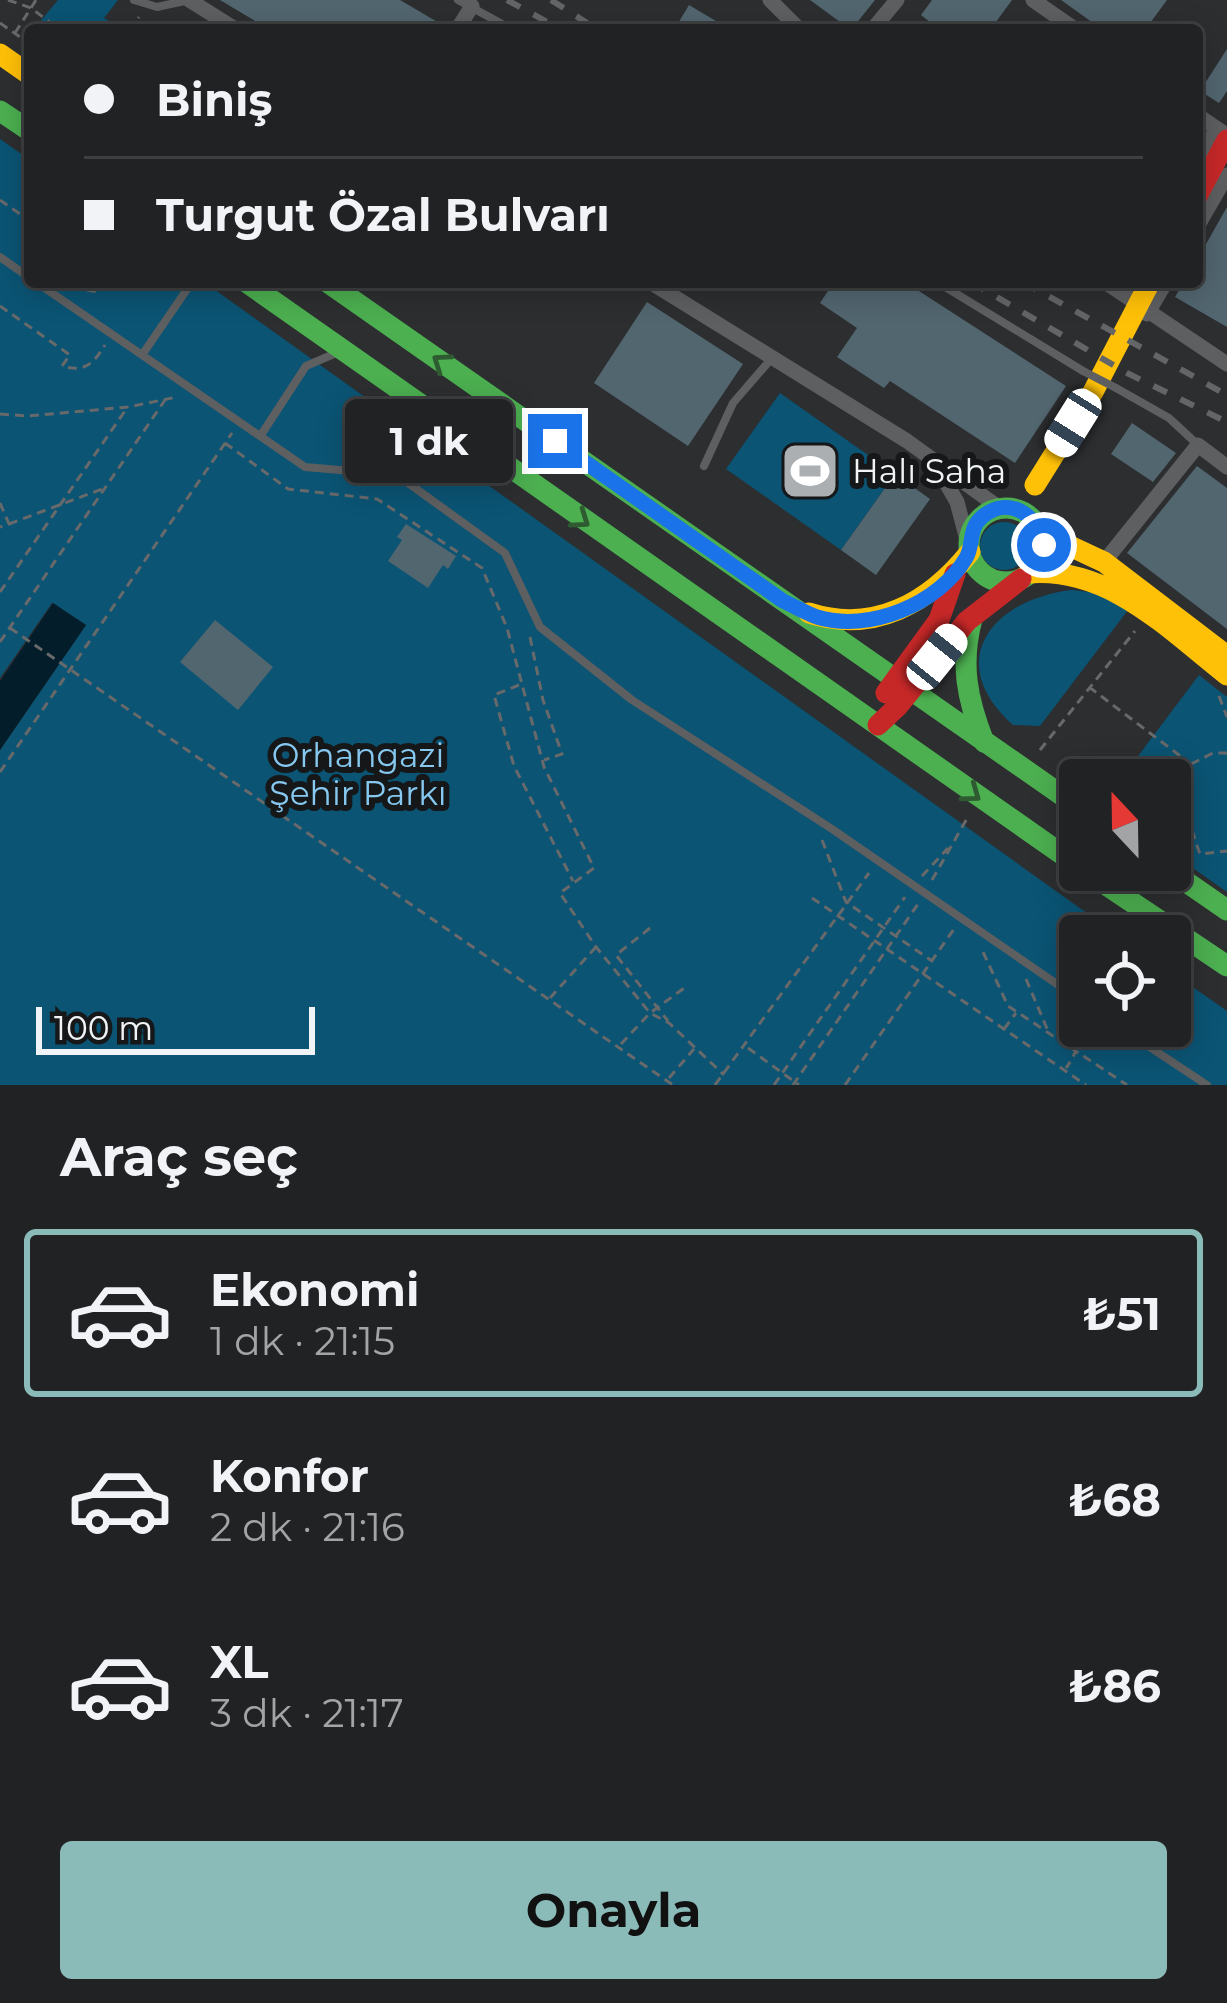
<!DOCTYPE html>
<html lang="tr">
<meta charset="utf-8">
<style>
body{margin:0;font-family:Montserrat,sans-serif;background:#2d2f31;color:#f1f3f6;height:100vh;display:flex;flex-direction:column;font-size:45px;white-space:nowrap}
*{box-sizing:border-box;margin:0}
p{font-size:39px;color:#a2a4a6}
.icon{flex:none;width:66px;height:66px;fill:none;stroke:currentColor;stroke-width:2;stroke-linecap:round;stroke-linejoin:round}
.map{position:relative;height:1085px;overflow:hidden}
.drawer{display:flex;flex-direction:column;background:#212224;flex:1}
.drawer>*{flex:none}
.banner{position:absolute;left:24px;top:24px;width:1179px;height:264px;border-radius:12px;box-shadow:0 6px 30px #0003,0 0 0 3px #3e3f41;display:grid;align-content:center;height:264px;padding:0 60px;background:#212224}
.needle{width:78px;rotate:338deg}
.controls{position:absolute;left:1059px;top:759px;display:grid;gap:24px}
.controls a{display:grid;place-items:center;width:132px;height:132px;border-radius:12px;background:#212224;box-shadow:0 6px 30px #0003,0 0 0 3px #3e3f41;font-size:60px}
.scale{position:absolute;left:36px;bottom:30px;width:279px;box-sizing:border-box;padding-left:12px;border:6px solid #f1f4f6;border-top:0;font-size:33px;line-height:42px;white-space:nowrap;color:#f1f4f6;-webkit-text-stroke:9px #151718;paint-order:stroke}
.end{position:absolute;width:54px;height:54px;margin:-27px;border:15px solid #1a73e8;background:#fff;box-shadow:0 0 0 6px #fff}
.from{border-radius:50%}
.bubble{position:absolute;height:84px;border-radius:12px;background:#212224;box-shadow:0 6px 30px #0003,0 0 0 3px #3e3f41;font-size:39px;font-weight:700;line-height:84px;text-align:center}
.car{position:absolute;width:36px;height:72px;margin:-36px -18px;border-radius:15px;box-shadow:0 0 9px 3px #0007;background:linear-gradient(#fff 24%,#345 0 40%,#fff 0 76%,#345 0 86%,#fff 0)}
.banner b{display:flex;align-items:center;gap:42px;height:114px;font-size:45px}
.banner b+b{border-top:3px solid #3e3f41}
.banner i{width:30px;height:30px;background:#f1f3f6}
ul{padding:0;list-style:none}
li{display:flex;align-items:center;gap:36px;height:168px;margin:0 24px 18px;padding:0 36px;border:6px solid transparent;border-radius:12px}
li div{flex:1}
li b{display:block;font-size:45px}
li em{font-style:normal;font-weight:700}
li.selected{border-color:#8bbbb9}
li>.icon{width:108px;height:108px;stroke-width:1.5}
h2{padding:0 60px;font-size:54px;line-height:144px}
.cta{display:flex;gap:24px;margin-top:auto;padding:24px 60px}
.cta a{flex:1;height:138px;border-radius:12px;background:#8bbbb9;color:#111;font-size:48px;font-weight:700;line-height:138px;text-align:center}
.map>svg:first-child{display:block}
</style>
<div class="map">
<svg width="1227" height="1085" viewBox="0 0 1227 1085">
<rect width="100%" height="100%" fill="#2c2e30"/>
<path fill="#0b5474" d="M58,0H118L104,18L123,30H33Z
M0,139L30,160V282H204L1119,936H1080V1026H1170V971L1227,1011V1085H0V750L86,625L52,603L0,678Z
M780,393L895,474L841,550L726,469Z
M980 546a24 24 0 1 1 48 0a24 24 0 1 1-48 0Z
M1072,590L1098,593L1128,610L1040,726L1013,725C942,662 992,599 1072,590Z
M1199,675L1227,697V892L1170,852V780H1120Z"/>
<path fill="#041d2b" d="M53,603L86,625L0,750V681Z"/>
<path fill="#526670" d="M220,0H400L446,27L270,30Z
M810,0H875L851,30Z
M932,0H1012L990,30H940L921,15Z
M1061,0H1167L1145,30H1103Z
M689,5L731,30H674Z
M1227,49V91L1219,103L1200,91Z
M1227,207V327L1175,297L1184,282H1197V260Z
M834,282H905L1066,386L1015,463L890,381L884,388L837,357L857,328L820,303Z
M647,302L743,364L688,446L594,383Z
M1132,423L1176,453L1153,482L1111,454Z
M1197,466L1227,488V629L1127,553Z
M895,474L930,499L876,575L841,550Z
M406,524L456,556L448,569L443,565L428,588L388,561L402,540L397,537Z
M215,620L273,667L238,710L180,662Z"/>
<g fill="none" stroke-linecap="round" stroke-linejoin="round">
<path stroke="#68696a" stroke-width="3" stroke-dasharray="9 6" stroke-linecap="butt" d="M8,0L31,8L60,30
M0,23L30,44
M129,30L139,17
M15,33L36,0
M0,200L30,221
M72,288L100,292L107,282
M0,306L70,355L62,366C85,373 94,363 105,345
M0,414L28,416L128,407L177,397
M225,443L288,489L377,499L482,568L507,628L544,767L594,868L560,893L596,947L650,1013L669,1023L724,1075
M0,503L9,524L0,527
M9,524L102,489
M0,592L127,408
M10,628L673,1085
M530,637L543,700L562,754L544,760
M0,642L165,400
M519,685L494,695L514,766L573,881
M1089,687L1191,764C1183,798 1188,821 1200,854L1227,851
M1219,696L1227,717
M1040,750L1135,631
M1191,764L1213,753H1227
M0,772L232,433
M822,840L846,902L932,961
M922,876L948,848
M932,880L969,815
M812,898L1086,1085
M650,928L616,955L668,1021
M983,952L1008,1006L1127,1085
M1026,979L1048,1031
M550,998L595,948
M1064,1006C1076,1034 1085,1042 1066,1068
M1004,1029L1016,1013
M621,1044L650,1013L687,986
M748,1048L799,1085
M669,1078L694,1049
M715,1085L869,873
M774,1085L905,897
M793,1085L918,904
M845,1085L954,929"/>
<path stroke="#5e5f60" stroke-width="8" d="M134,0L157,7L189,0
M458,0L513,30
M0,257L30,278
M36,282L305,467L397,475L505,553L540,627L632,700L832,829L1080,1000
M937,282L1083,371
M142,355L192,282
M1116,388L1169,418L1198,445
M261,435L306,366L334,354
M704,466L733,403L772,358
M1118,1026L1207,1085"/>
<path stroke="#5e5f60" stroke-width="15" d="M189,0L237,30
M770,0L800,30
M1033,0L1076,30
M457,30L472,6
M872,30L897,0
M1197,115L1225,134
M1197,162L1217,129
M1197,227L1227,175
M650,282L907,441L1001,509
M1105,282L1227,364
M1147,314L1166,282
M1198,445L1227,467
M937,467L957,502L969,547
M1104,562L1198,445"/>
<path stroke="#4caf50" stroke-width="21" d="M0,111L30,131
M246,282L1080,867
M327,282L1080,808
M969 545a37 37 0 1 1 74 0a37 37 0 1 1-74 0Z
M972,619C960,664 967,699 984,742
M1084,870L1227,966
M1169,870L1227,910"/>
<path stroke="#ffc107" stroke-width="21" d="M0,54L30,75
M1035,485L1093,392L1150,282
M1042,533L1104,562L1227,656
M1029,573C1110,567 1167,628 1227,675
M809,613C874,634 929,603 970,552"/>
<path stroke="#c62828" stroke-width="21" d="M1197,196L1227,140
M886,693L939,620L955,574
M878,725L897,707L967,621L1021,579"/>
<path stroke="#636566" stroke-width="6" stroke-dasharray="15 15" stroke-linecap="butt" d="M507,0L562,30
M551,0L598,30
M971,282L1127,373L1227,422
M1023,282L1227,395"/>
<path stroke="#5e5f60" stroke-width="8" d="M1083,371L1116,388"/>
</g>
<defs><path id="oneway-chevron" d="M-2-3.5L2.5 0L-2 3.5" fill="none" stroke-width="1.6" stroke-linecap="round" stroke-linejoin="round" transform="scale(3)"/></defs>
<g stroke="#2e5b31">
<use href="#oneway-chevron" transform="translate(441 362) rotate(-145)"/>
<use href="#oneway-chevron" transform="translate(581 520) rotate(35)"/>
<use href="#oneway-chevron" transform="translate(972 794) rotate(36)"/>
</g>
<g fill="none" stroke-linecap="round" stroke-linejoin="round">
<path stroke="#1a73e8" stroke-width="15" d="M555,441L783,601C794,606 806,613 817,617C869,633 939,604 966,558C974,545 968,529 982,517C1009,494 1039,516 1044,545"/>
</g>
<defs>
<g id="stadium-square" transform="scale(3)"><rect x="-9" y="-9" width="18" height="18" rx="4" fill="#acafb1" stroke="#151718"/><path d="M0-5a6.5 5 0 1 0 0 10a6.5 5 0 1 0 0-10ZM-3.5-1.8h7v3.6h-7Z" fill="#fff"/></g>
</defs>
<g fill-rule="evenodd">
<use href="#stadium-square" x="810" y="471"/>
</g>
<g text-anchor="middle" stroke-width="12" stroke-linejoin="round" paint-order="stroke">
<g font-size="33" fill="#f1f4f6" stroke="#151718" text-anchor="start">
<text x="852" y="483">Halı Saha</text>
</g>
<g font-size="33" fill="#86c8f0" stroke="#151718">
<text x="358" y="767">Orhangazi<tspan x="358" dy="38">Şehir Parkı</tspan></text>
</g>
</g>
</svg>
<div class="controls">
<a><svg class="needle" viewBox="-14 -14 28 28"><path d="M0-13l5 13h-10z" fill="#e53935"/><path d="M0 13l5-13h-10z" fill="#a2a4a6"/></svg></a>
<a><svg class="icon" aria-label="locate" viewBox="0 0 24 24"><circle cx="12" cy="12" r="6"/><path d="M12 2v4M12 18v4M2 12h4M18 12h4"/></svg></a>
</div>
<div class="scale">100 m</div>
<i class="end from" style="left:1044px;top:545px"></i>
<i class="end" style="left:555px;top:441px"></i>
<div class="bubble" style="left:345px;top:399px;width:168px">1 dk</div>
<i class="car" style="left:1073px;top:423px;rotate:212deg"></i>
<i class="car" style="left:937px;top:657px;rotate:39deg"></i>
<div class="banner">
<b><i class="from"></i>Biniş</b>
<b><i></i>Turgut Özal Bulvarı</b>
</div>
</div>
<section class="drawer">
<h2>Araç seç</h2>
<ul>
<li class="selected"><svg class="icon" aria-label="car" viewBox="0 0 24 24"><path d="M5 17H2v-5l4-1 3-4h7l3 4 3 1v5h-3M9 17h6M6 11h13"/><circle cx="7" cy="17" r="2"/><circle cx="17" cy="17" r="2"/></svg><div><b>Ekonomi</b><p>1 dk · 21:15</p></div><em>₺51</em></li>
<li><svg class="icon" aria-label="car" viewBox="0 0 24 24"><path d="M5 17H2v-5l4-1 3-4h7l3 4 3 1v5h-3M9 17h6M6 11h13"/><circle cx="7" cy="17" r="2"/><circle cx="17" cy="17" r="2"/></svg><div><b>Konfor</b><p>2 dk · 21:16</p></div><em>₺68</em></li>
<li><svg class="icon" aria-label="car" viewBox="0 0 24 24"><path d="M5 17H2v-5l4-1 3-4h7l3 4 3 1v5h-3M9 17h6M6 11h13"/><circle cx="7" cy="17" r="2"/><circle cx="17" cy="17" r="2"/></svg><div><b>XL</b><p>3 dk · 21:17</p></div><em>₺86</em></li>
</ul>
<div class="cta"><a>Onayla</a></div>
</section>
